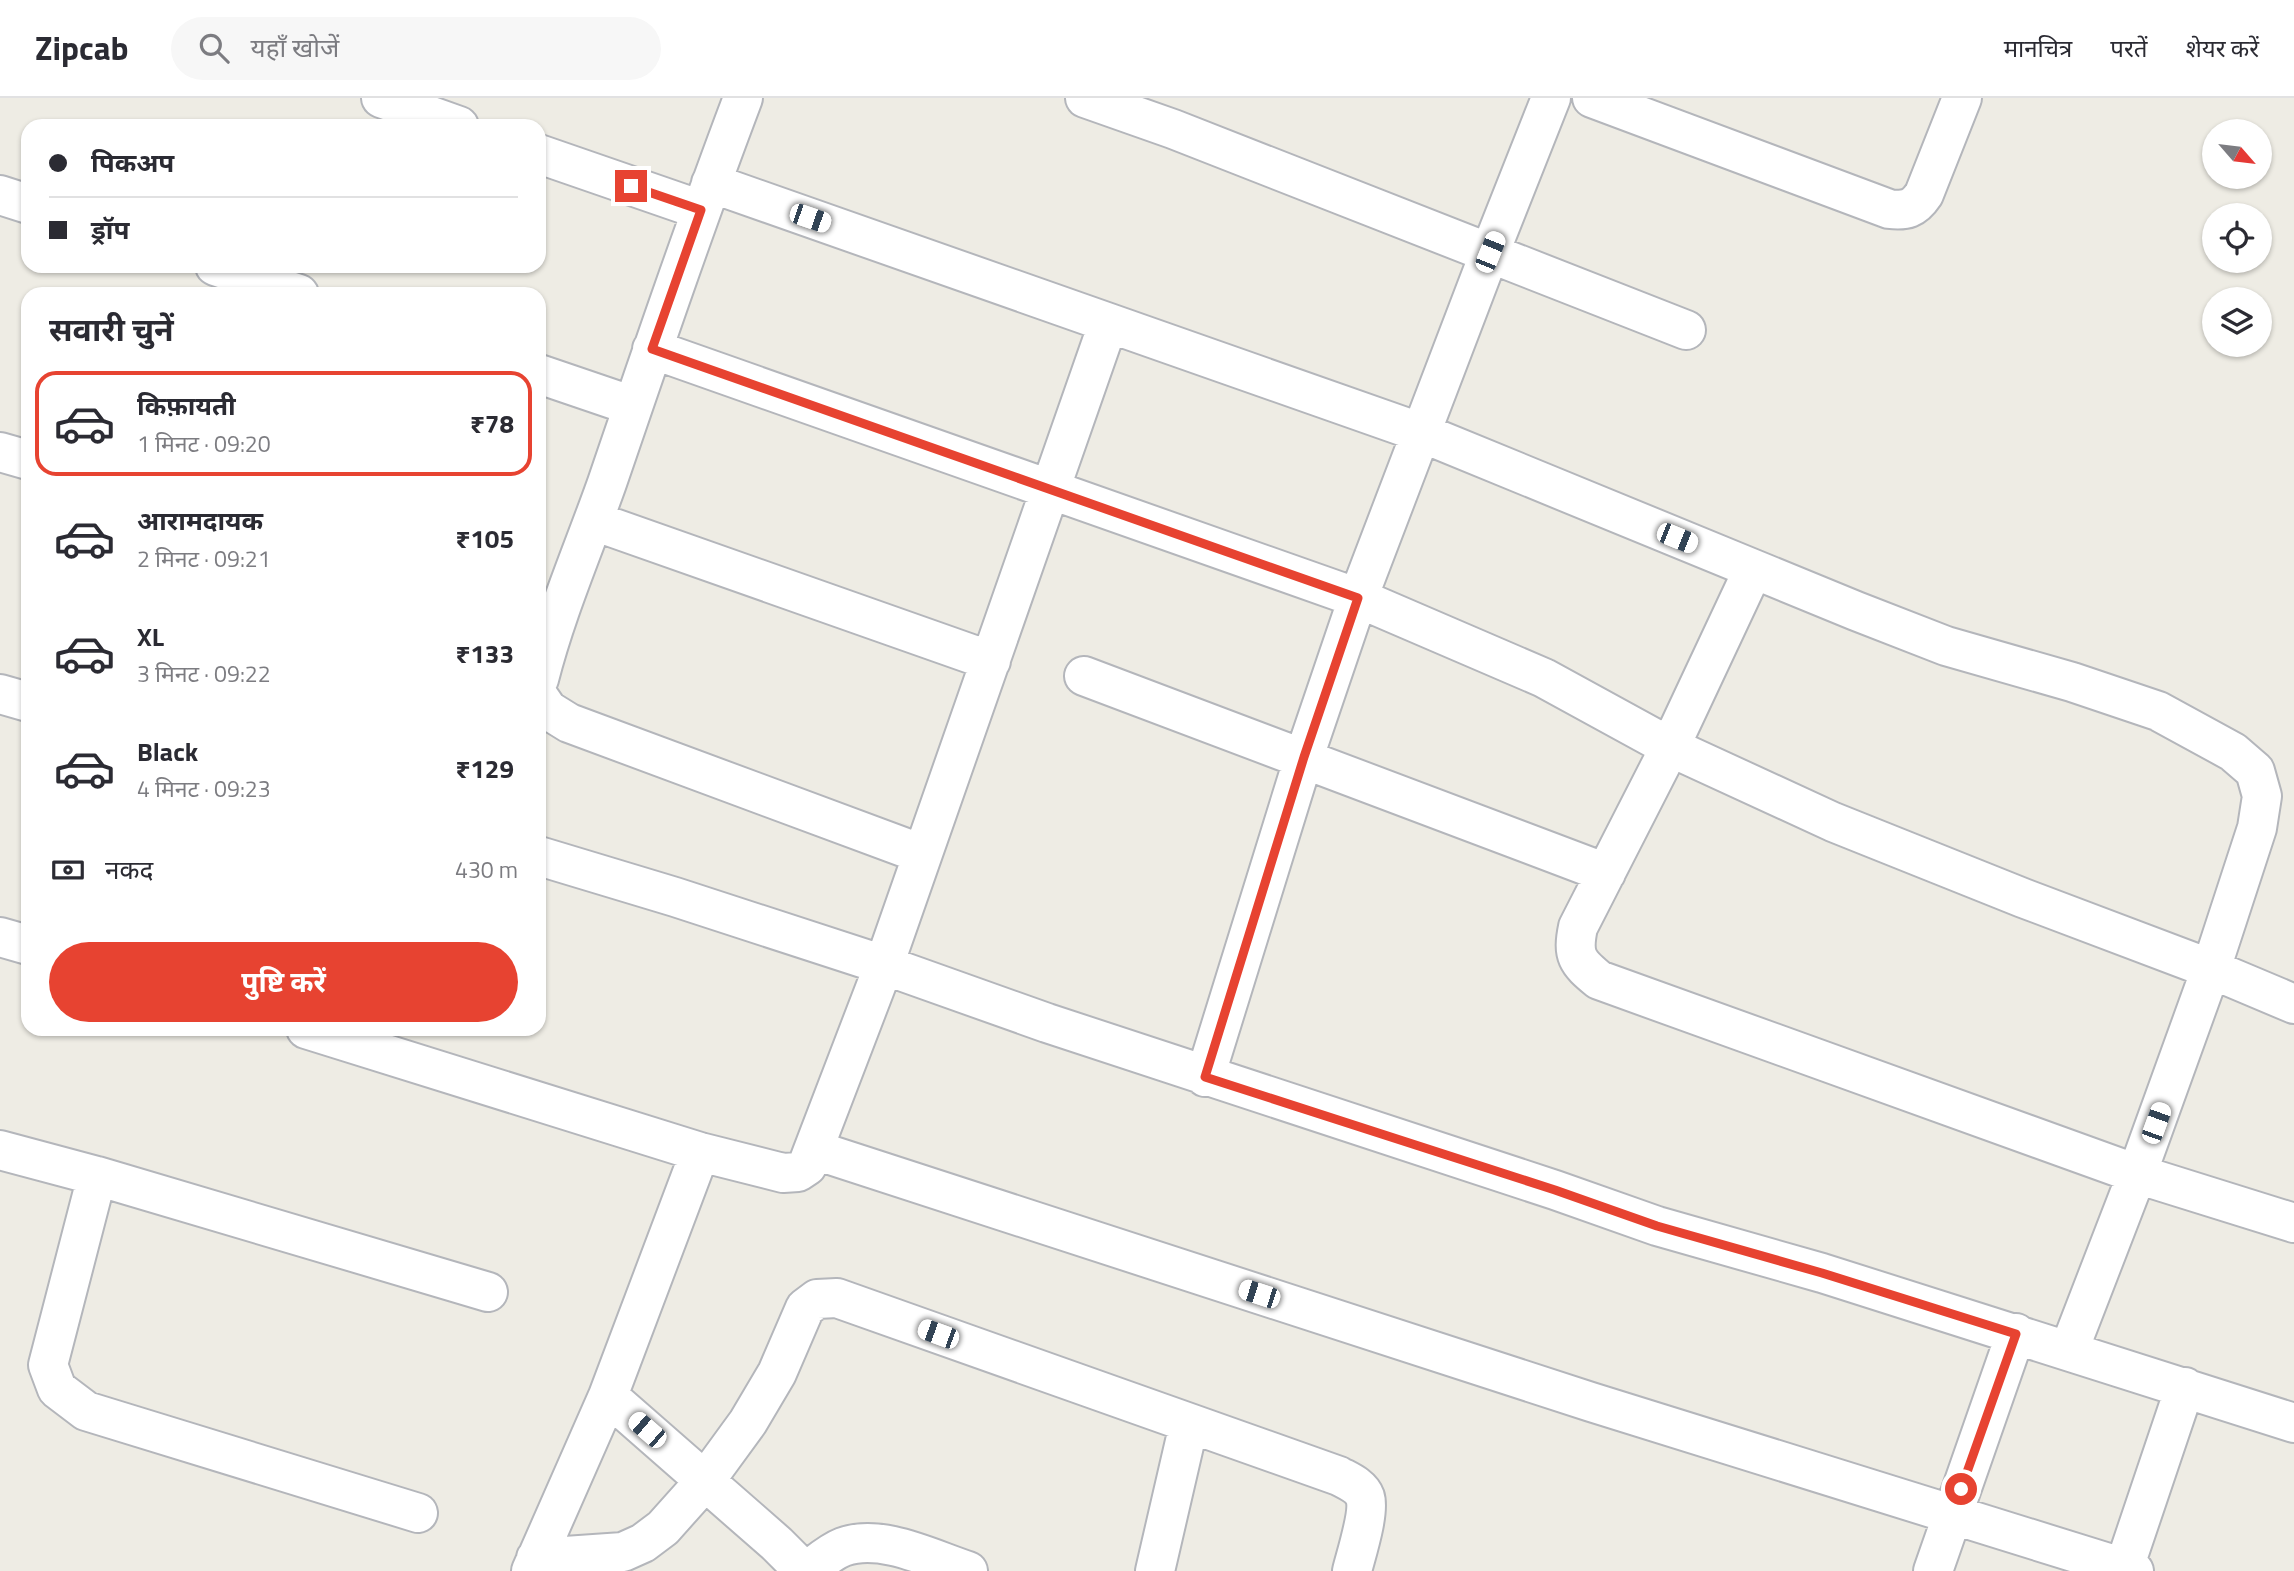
<!DOCTYPE html>
<html lang="hi">
<meta charset="utf-8">
<style>
body{margin:0;font-family:"Titillium Web","Noto Sans Devanagari",sans-serif;background:#f7f7f7;color:#2b2b33;height:100vh;display:flex;flex-direction:column;font-size:26px;white-space:nowrap}
*{box-sizing:border-box;margin:0}
p{font-size:23px;color:#7c7c81}
.icon{flex:none;width:38px;height:38px;fill:none;stroke:currentColor;stroke-width:2;stroke-linecap:round;stroke-linejoin:round}
.map{position:relative;flex:1;overflow:hidden}
.details{position:absolute;left:21px;top:189px;width:525px;height:749px;display:flex;flex-direction:column;background:#fff;border-radius:21px;box-shadow:0 2px 5px #0004}
.details>*{flex:none}
.top-card{position:absolute;left:21px;top:21px;width:525px;height:154px;border-radius:21px;box-shadow:0 2px 5px #0004;display:grid;align-content:center;height:154px;padding:0 28px;background:#fff}
.needle{width:46px;rotate:118deg}
.controls{position:absolute;left:2202px;top:21px;display:grid;gap:14px}
.controls a{display:grid;place-items:center;width:70px;height:70px;border-radius:50%;background:#fff;box-shadow:0 2px 5px #0004;font-size:35px}
.end{position:absolute;width:32px;height:32px;margin:-16px;border:9px solid #e74331;background:#fff;box-shadow:0 0 0 4px #fff}
.from{border-radius:50%}
.car{position:absolute;width:21px;height:42px;margin:-21px -10px;border-radius:9px;box-shadow:0 0 5px 2px #0007;background:linear-gradient(#fff 24%,#345 0 40%,#fff 0 76%,#345 0 86%,#fff 0)}
.top-card b{display:flex;align-items:center;gap:24px;height:66px;font-size:26px}
.top-card b+b{border-top:2px solid #e1e1e2}
.top-card i{width:18px;height:18px;background:#2b2b33}
ul{padding:0;list-style:none}
li{display:flex;align-items:center;gap:21px;height:105px;margin:0 14px 10px;padding:0 14px;border:4px solid transparent;border-radius:21px}
li div{flex:1}
li b{display:block;font-size:26px}
li em{font-style:normal;font-weight:700}
li.on{border-color:#e74331}
li>.icon{width:63px;height:63px;stroke-width:1.5}
h2{padding:0 28px;font-size:32px;line-height:84px}
.pay{display:flex;align-items:center;gap:18px;height:77px;padding:0 28px;font-size:26px}
.pay p{margin-inline-start:auto}
.button{display:flex;gap:14px;margin-top:auto;padding:14px 28px}
.button a{flex:1;height:80px;border-radius:42px;background:#e74331;color:#fff;font-size:28px;font-weight:700;line-height:80px;text-align:center}
header{display:flex;align-items:center;gap:42px;box-sizing:border-box;height:98px;padding:0 35px;background:#fff;border-bottom:2px solid #e1e1e2}
header strong{font-size:33px}
nav{display:flex;gap:38px;margin-inline-start:auto;font-size:24px}
.search{width:490px;height:63px;background:#f7f7f7;display:flex;align-items:center;gap:18px;box-sizing:border-box;padding:0 24px;border-radius:38px;color:#7c7c81;font-size:26px}
.map>svg:first-child{display:block}
</style>
<header>
<strong>Zipcab</strong>
<div class="search"><svg class="icon" aria-label="search" viewBox="0 0 24 24"><circle cx="10" cy="10" r="6"/><path d="M15 15l6 6"/></svg>यहाँ खोजें</div>
<nav><a>मानचित्र</a><a>परतें</a><a>शेयर करें</a></nav>
</header>
<div class="map">
<svg width="2294" height="1473" viewBox="0 0 2294 1473">
<rect width="100%" height="100%" fill="#eeece4"/>
<g fill="none" stroke-linecap="round" stroke-linejoin="round">
<g stroke="#b4b6bb" stroke-width="42">
<path id="street" d="M381,0L459,28
M1085,0L1173,31L1686,232
M1592,0L1889,111C1906,113 1914,111 1924,96L1962,0
M539,56L701,112
M711,85L1422,335L1856,513L1946,548L2072,584L2158,613L2233,654L2255,673L2262,698L2257,730L2211,871L2137,1076L2069,1252
M0,97L28,106
M215,168L299,196
M652,251L1358,500L1544,580L1670,649L1833,724L2023,800L2211,871L2294,906
M539,276L633,308
M0,354L28,362
M594,423L991,563
M1753,472L1670,649L1578,829C1572,858 1577,864 1599,882L2137,1076L2294,1125
M1084,578L1606,775
M539,581C556,514 584,450 607,385C651,256 695,127 743,0
M0,596L28,604
M539,599L548,612L569,625L922,756
M539,758L675,799L884,867L1047,925L1555,1092L1657,1128L1822,1175L2294,1325
M0,839L28,847
M306,931L700,1054L783,1075L798,1074L807,1068L884,867L1108,226
M1205,979L1304,659L1358,500L1490,154L1551,0
M0,1052L97,1078L488,1194
M815,1052L1591,1304L2134,1473
M97,1078L48,1267L57,1291L86,1313L418,1415
M608,1298L777,1446L804,1473
M536,1460L623,1454L643,1445L663,1430L705,1383L748,1324L777,1275L805,1210L817,1201L837,1200L1339,1378C1348,1383 1361,1388 1365,1399C1370,1414 1356,1457 1352,1473
M531,1473L608,1298L700,1054
M807,1473C818,1465 830,1454 843,1449C881,1435 931,1461 968,1473
M1155,1473L1189,1326
M1933,1473L2016,1235
M2123,1473L2185,1289"/>
</g>
<use href="#street" stroke="#fff" stroke-width="38"/>
</g>
<g fill="none" stroke-linecap="round" stroke-linejoin="round">
<path stroke="#e74331" stroke-width="9" d="M631,88L701,112L652,251L1358,500L1304,659L1205,979L1555,1092L1657,1128L1822,1175L2016,1236L1961,1391"/>
</g>
</svg>
<div class="controls">
<a><svg class="needle" viewBox="-14 -14 28 28"><path d="M0-13l5 13h-10z" fill="#e53935"/><path d="M0 13l5-13h-10z" fill="#7c7c81"/></svg></a>
<a><svg class="icon" aria-label="locate" viewBox="0 0 24 24"><circle cx="12" cy="12" r="6"/><path d="M12 2v4M12 18v4M2 12h4M18 12h4"/></svg></a>
<a><svg class="icon" aria-label="layers" viewBox="0 0 24 24"><path d="M12 4l9 5-9 5-9-5zM3 14l9 5 9-5"/></svg></a>
</div>
<i class="end from" style="left:1961px;top:1391px"></i>
<i class="end" style="left:631px;top:88px"></i>
<i class="car" style="left:810px;top:120px;rotate:109deg"></i>
<i class="car" style="left:1490px;top:154px;rotate:22deg"></i>
<i class="car" style="left:1677px;top:440px;rotate:112deg"></i>
<i class="car" style="left:2156px;top:1025px;rotate:20deg"></i>
<i class="car" style="left:1259px;top:1196px;rotate:288deg"></i>
<i class="car" style="left:938px;top:1236px;rotate:290deg"></i>
<i class="car" style="left:647px;top:1332px;rotate:311deg"></i>
<div class="top-card">
<b><i class="from"></i>पिकअप</b>
<b><i></i>ड्रॉप</b>
</div>
<section class="details">
<h2>सवारी चुनें</h2>
<ul>
<li class="on"><svg class="icon" aria-label="car" viewBox="0 0 24 24"><path d="M5 17H2v-5l4-1 3-4h7l3 4 3 1v5h-3M9 17h6M6 11h13"/><circle cx="7" cy="17" r="2"/><circle cx="17" cy="17" r="2"/></svg><div><b>किफ़ायती</b><p>1 मिनट · 09:20</p></div><em>₹78</em></li>
<li><svg class="icon" aria-label="car" viewBox="0 0 24 24"><path d="M5 17H2v-5l4-1 3-4h7l3 4 3 1v5h-3M9 17h6M6 11h13"/><circle cx="7" cy="17" r="2"/><circle cx="17" cy="17" r="2"/></svg><div><b>आरामदायक</b><p>2 मिनट · 09:21</p></div><em>₹105</em></li>
<li><svg class="icon" aria-label="car" viewBox="0 0 24 24"><path d="M5 17H2v-5l4-1 3-4h7l3 4 3 1v5h-3M9 17h6M6 11h13"/><circle cx="7" cy="17" r="2"/><circle cx="17" cy="17" r="2"/></svg><div><b>XL</b><p>3 मिनट · 09:22</p></div><em>₹133</em></li>
<li><svg class="icon" aria-label="car" viewBox="0 0 24 24"><path d="M5 17H2v-5l4-1 3-4h7l3 4 3 1v5h-3M9 17h6M6 11h13"/><circle cx="7" cy="17" r="2"/><circle cx="17" cy="17" r="2"/></svg><div><b>Black</b><p>4 मिनट · 09:23</p></div><em>₹129</em></li>
</ul>
<div class="pay"><svg class="icon" aria-label="cash" viewBox="0 0 24 24"><path d="M3 7h18v10H3z"/><circle cx="12" cy="12" r="2"/></svg>नकद<p>430 m</p></div>
<div class="button"><a>पुष्टि करें</a></div>
</section>
</div>
